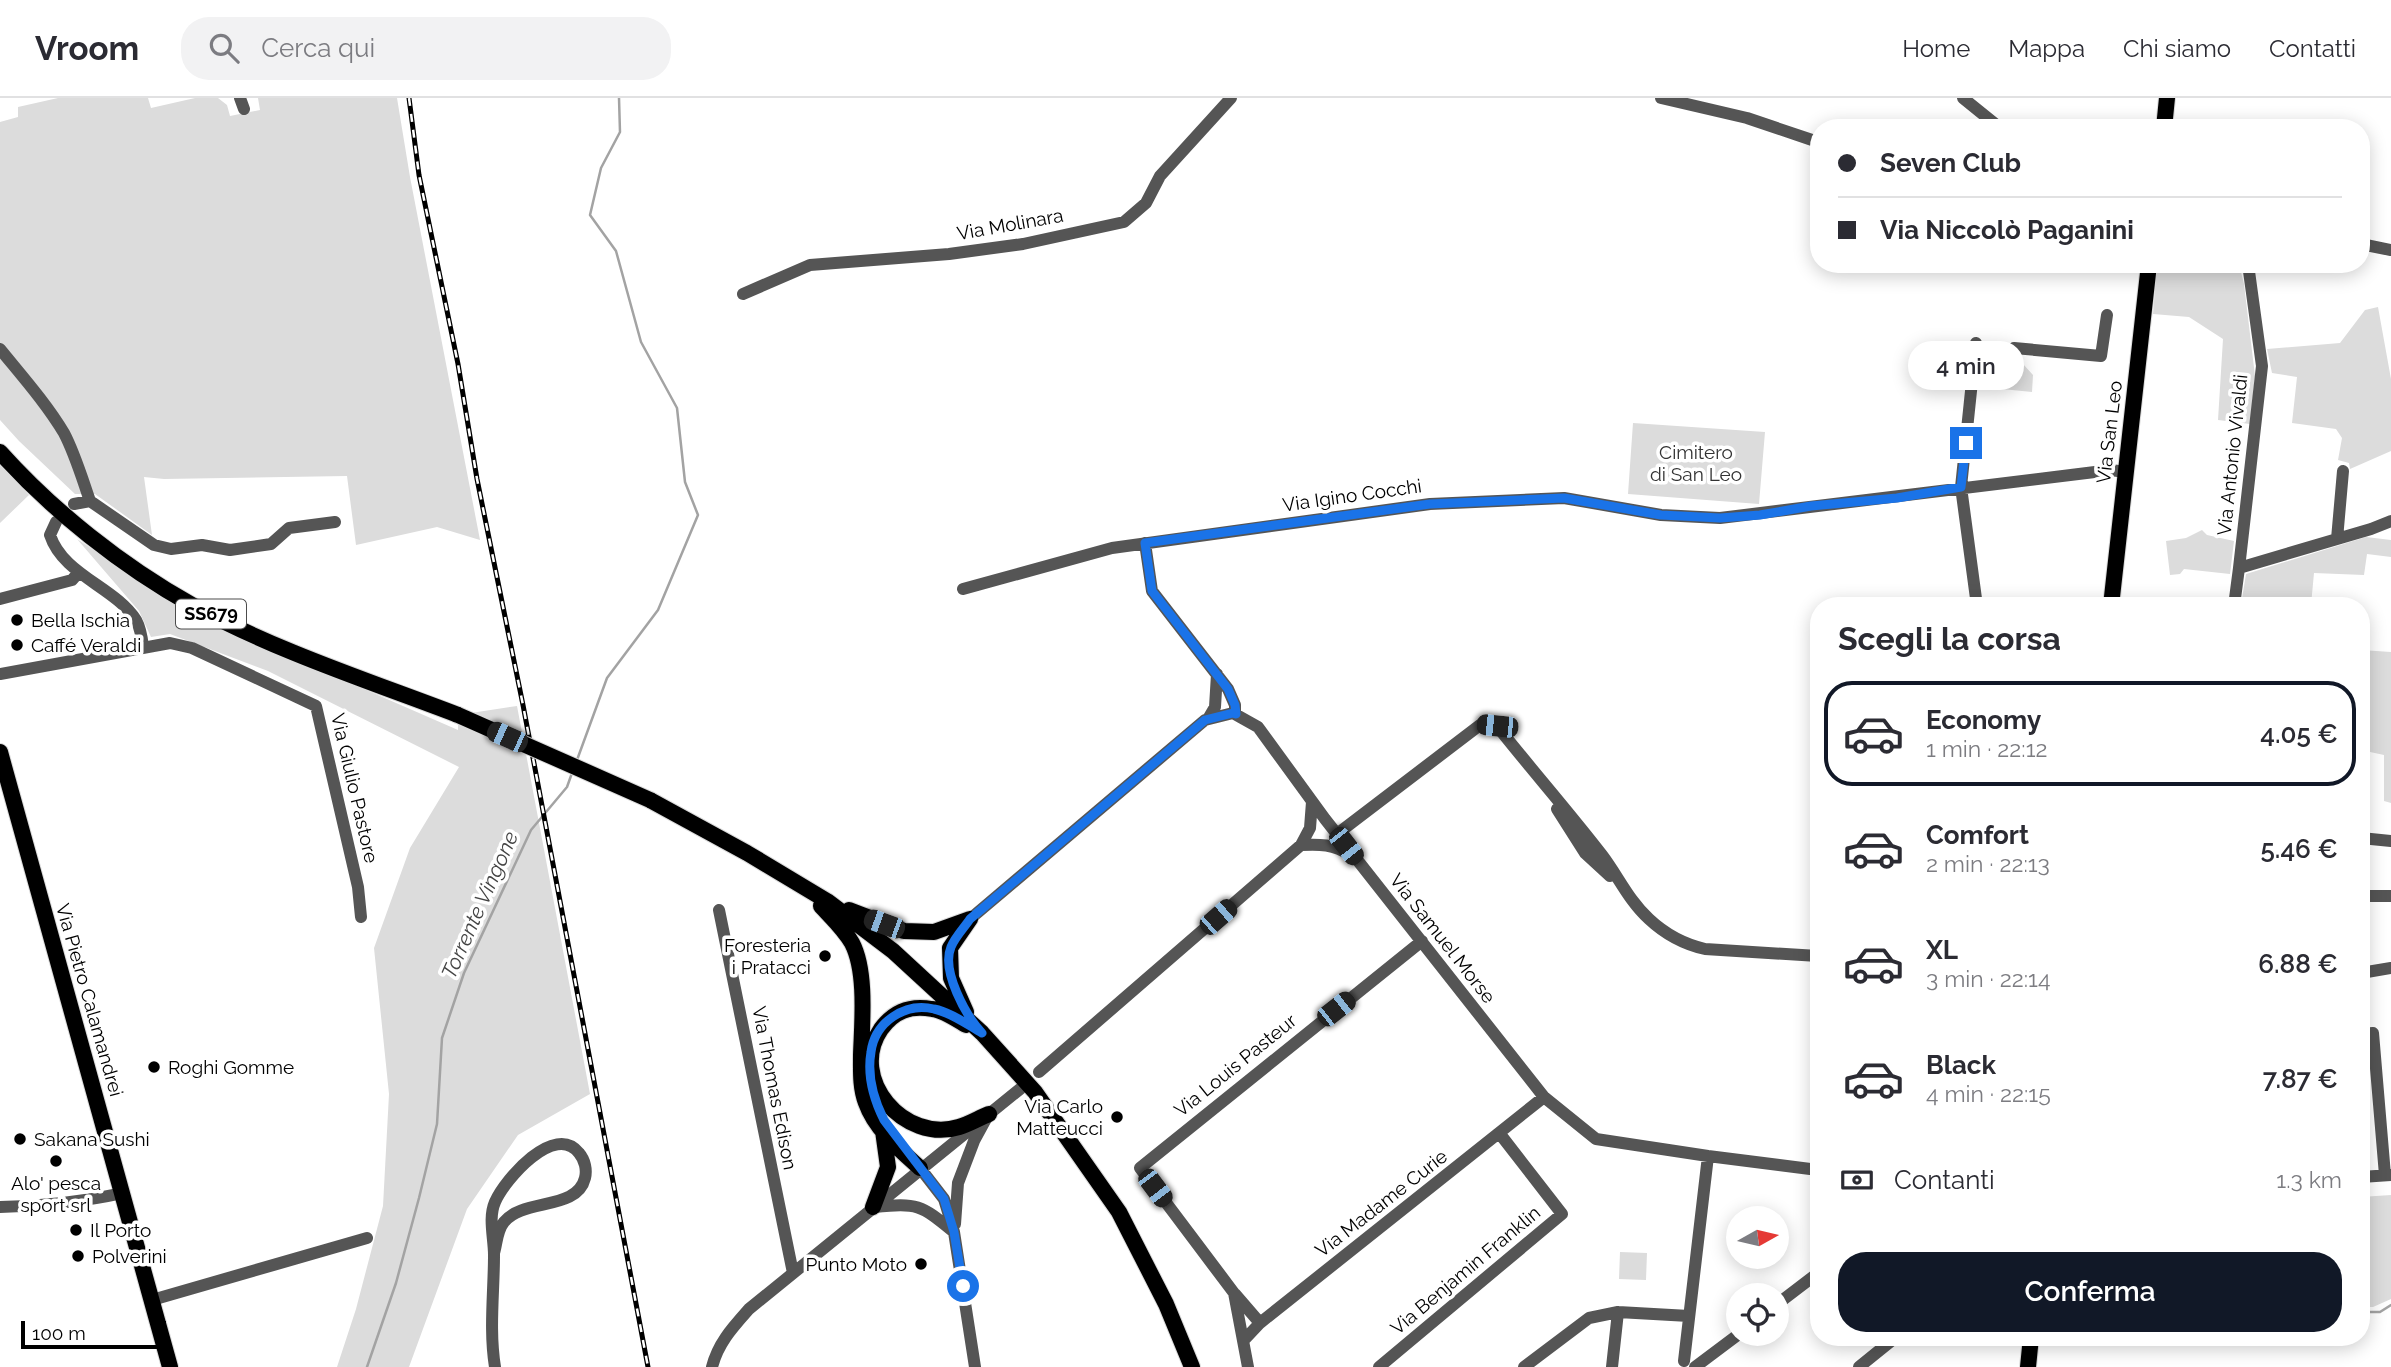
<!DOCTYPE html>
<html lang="it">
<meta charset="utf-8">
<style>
body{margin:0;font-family:Raleway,sans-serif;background:#f2f2f3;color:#2b2b33;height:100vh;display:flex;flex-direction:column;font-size:26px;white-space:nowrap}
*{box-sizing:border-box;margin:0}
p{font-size:23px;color:#7c7c81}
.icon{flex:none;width:38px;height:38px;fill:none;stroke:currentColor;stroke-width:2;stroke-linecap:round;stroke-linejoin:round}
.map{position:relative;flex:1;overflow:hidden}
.sheet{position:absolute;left:1810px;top:499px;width:560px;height:749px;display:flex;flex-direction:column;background:#fff;border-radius:28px;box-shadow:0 4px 18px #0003}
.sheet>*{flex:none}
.banner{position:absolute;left:1810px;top:21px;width:560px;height:154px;border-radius:28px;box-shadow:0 4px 18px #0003;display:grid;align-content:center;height:154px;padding:0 28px;background:#fff}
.needle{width:46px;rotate:82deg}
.controls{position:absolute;left:1726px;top:1108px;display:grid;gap:14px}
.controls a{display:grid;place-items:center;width:63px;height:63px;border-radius:50%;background:#fff;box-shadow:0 4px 18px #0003;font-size:35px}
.scale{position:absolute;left:21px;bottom:18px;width:145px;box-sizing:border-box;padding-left:7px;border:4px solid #000;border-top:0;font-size:19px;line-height:24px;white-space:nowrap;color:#000;-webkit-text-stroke:5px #fff;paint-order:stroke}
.end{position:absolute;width:32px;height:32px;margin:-16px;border:9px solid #1a73e8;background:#fff;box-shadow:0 0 0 4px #fff}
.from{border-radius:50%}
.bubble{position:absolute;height:49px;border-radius:24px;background:#fff;box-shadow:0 4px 18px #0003;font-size:23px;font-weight:600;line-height:49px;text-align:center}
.car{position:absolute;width:21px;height:42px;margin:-21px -10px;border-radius:9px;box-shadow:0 0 5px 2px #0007;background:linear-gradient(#222 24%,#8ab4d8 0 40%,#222 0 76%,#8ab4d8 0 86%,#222 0)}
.banner b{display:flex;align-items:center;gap:24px;height:66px;font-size:26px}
.banner b+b{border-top:2px solid #e1e1e2}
.banner i{width:18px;height:18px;background:#2b2b33}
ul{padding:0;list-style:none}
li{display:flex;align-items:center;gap:21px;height:105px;margin:0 14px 10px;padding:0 14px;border:4px solid transparent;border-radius:28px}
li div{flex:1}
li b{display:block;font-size:26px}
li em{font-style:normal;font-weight:600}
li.active{border-color:#111827}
li>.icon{width:63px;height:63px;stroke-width:1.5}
h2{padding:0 28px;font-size:32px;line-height:84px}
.pay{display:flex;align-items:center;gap:18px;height:77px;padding:0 28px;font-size:26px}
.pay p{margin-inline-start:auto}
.primary-button{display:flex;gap:14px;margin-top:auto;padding:14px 28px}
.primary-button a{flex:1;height:80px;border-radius:28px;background:#111827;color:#fff;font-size:28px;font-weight:600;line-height:80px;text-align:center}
header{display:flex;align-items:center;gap:42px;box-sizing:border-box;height:98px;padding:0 35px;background:#fff;border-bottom:2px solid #e1e1e2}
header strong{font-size:33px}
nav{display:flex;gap:38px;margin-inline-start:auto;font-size:24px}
.search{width:490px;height:63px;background:#f2f2f3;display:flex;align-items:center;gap:18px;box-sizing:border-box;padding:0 24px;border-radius:28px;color:#7c7c81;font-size:26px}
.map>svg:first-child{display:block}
</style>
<header>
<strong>Vroom</strong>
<div class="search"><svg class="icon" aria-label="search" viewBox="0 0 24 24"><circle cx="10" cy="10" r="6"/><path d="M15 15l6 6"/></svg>Cerca qui</div>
<nav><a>Home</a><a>Mappa</a><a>Chi siamo</a><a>Contatti</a></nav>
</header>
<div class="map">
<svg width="2391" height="1269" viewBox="0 0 2391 1269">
<rect width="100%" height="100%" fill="#fff"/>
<path fill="#dcdcdc" d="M58,0H148L151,10L195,0H218L227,7L230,18L260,12L258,0H397L410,79L480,442L437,429L356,447L347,378L164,381L144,379L152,437L95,396H75L19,343L0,322V24L18,19V9Z
M2157,166H2239L2244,186L2255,278L2250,326L2218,322L2223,241L2189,219L2153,216Z
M2378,209L2391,281V353L2350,371L2349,365L2338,362L2342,340L2336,331L2292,325L2297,279L2272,275L2267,251L2340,245L2365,212Z
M1995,254L2013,255L2033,277L2032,294L1992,290Z
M1633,325L1765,334L1759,406L1628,396Z
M0,364L29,397L0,425Z
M2202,432L2207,437L2234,443L2230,476L2184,471L2180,476L2170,477L2166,443L2186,440Z
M2366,439L2391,442V459L2367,456L2364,477L2314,475L2311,507H2241L2246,476Z
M77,441L175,505L240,537L458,632V617L517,608L590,996L518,1037L467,1111L409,1269H337L356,1211L383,1108L389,996L374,850L410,750L459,669L268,573L170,536L151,539L139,513Z
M2361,552L2391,554V705L2384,703V657L2361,652Z
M2391,1097V1201L2373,1209H2361V1099Z
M1620,1154L1647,1155L1646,1182L1619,1181Z"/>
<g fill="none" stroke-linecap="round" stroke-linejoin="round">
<path stroke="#a3a3a3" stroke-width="2.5" d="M577,662L607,580L658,512L698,417L685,384L677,310L641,244L616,153L590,117L601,70L620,34L619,0
M2361,1214H2380L2391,1207
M367,1269L396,1185L419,1100L437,1026L442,940L464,875L531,732L567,689L572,675"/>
<g stroke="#dbdbdb" stroke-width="18">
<path id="major" d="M2164,30L2167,0
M0,354C53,413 122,468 192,507C276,553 369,583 458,617
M2111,508L2149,166
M0,654L170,1269
M650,702L747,755L827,803L893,853L982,935L1035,994L1119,1114L1166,1206L1192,1269
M821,808C832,820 844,831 852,845C867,874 862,925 861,957C861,973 860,989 866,1005C875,1031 900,1052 920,1070
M849,812L904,833L934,834L970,821
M966,914L951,880L950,850L970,821
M966,927C956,921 943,912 932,911C910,907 894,913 881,931C847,981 905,1046 959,1029C969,1026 979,1020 989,1016
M873,1109L888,1069L883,1033
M2028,1269L2031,1239"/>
</g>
<path stroke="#555" stroke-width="12" d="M240,0L244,11
M1661,0L1747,20L1818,44
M1963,0L2000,30
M2361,146L2391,152
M743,196L810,167L949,156L1023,146L1124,124L1146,105L1160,78L1231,0
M1976,245L1961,389L1977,508
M2014,250L2101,258L2107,217
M0,251C22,278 46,305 64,335C75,356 82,380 90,403L74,406
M90,403L154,447L171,451L202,447L230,452L271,446L289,430L335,424
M56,424L50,437C63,477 115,489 136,522C141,531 142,540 143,549
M2337,441L2343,373
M1145,445L1152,493L1228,591L1235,607V616
M2239,470L2262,268L2248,166
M963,491L1112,450L1430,406L1564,400L1661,417L1720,420L2111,372L2125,374
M0,501L72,482L79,474
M2234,508L2239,470L2371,431L2391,423
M0,576L170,545L192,550L316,608L358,789L361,819
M1208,621L1215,609L1217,576
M1557,711L1585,755L1610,778
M1337,736L1480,627L1497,628C1531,671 1568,713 1602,757C1618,778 1629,803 1649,821C1665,836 1683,846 1705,851L1818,858
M2361,740L2391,743
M1301,747C1319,746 1334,746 1350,757
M2361,798H2391
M719,812L793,1175
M970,821L1205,622L1233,615L1258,629L1325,721L1544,999L1596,1041L1708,1058L1818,1072
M2361,875L2391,870
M2361,936L2373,935L2385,1077
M1039,974L1301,747L1310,730L1312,704
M920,1070L944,1101L954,1134L975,1269
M2361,1079L2391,1077
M0,1109C41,1108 82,1104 123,1095
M874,1109C918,1105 920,1106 954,1134
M955,1126L958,1085L974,1043L986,1021
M494,1155C497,1145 497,1132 504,1124C523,1100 577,1113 585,1080C587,1072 585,1062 579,1055C555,1024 505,1081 495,1104C488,1120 494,1140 494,1157C494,1194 489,1232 495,1269
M1235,1196L1260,1225
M152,1202L367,1140
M1776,1207L1818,1175
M1244,1242L1260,1225L1544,999
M1684,1263L1708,1058
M712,1269C718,1245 733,1229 749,1211L1020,991
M1248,1269L1234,1195L1140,1070L1422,843
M1379,1269L1562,1116L1500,1036
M1524,1269L1589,1220L1618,1214L1689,1218
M1612,1269L1618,1214
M1695,1269L1739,1236
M1859,1269L1896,1239"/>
<use href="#major" stroke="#000" stroke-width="16"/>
<g stroke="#000" stroke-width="5">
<path id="rail" d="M409,0L419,77L458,266L477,381L523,607L648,1269"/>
</g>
<use href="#rail" stroke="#fff" stroke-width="2.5" stroke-dasharray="8" stroke-linecap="butt"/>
<g stroke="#dbdbdb" stroke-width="18" stroke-linecap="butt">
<path id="major-bridge" d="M458,617L650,702"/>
</g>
<use href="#major-bridge" stroke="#000" stroke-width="16"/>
</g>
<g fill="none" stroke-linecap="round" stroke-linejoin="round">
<path stroke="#1a73e8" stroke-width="9" d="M963,1188L954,1134L944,1101L884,1022C874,1002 867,977 871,954C875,924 905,904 934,911C950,914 968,927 982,935C966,918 941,873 951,849C955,839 964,830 970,821L1205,622L1233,615L1236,616L1235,607L1228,591L1152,493L1145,445L1430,406L1564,400L1661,417L1720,420L1760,417L1811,408L1897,400L1961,389L1966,345"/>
</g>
<g fill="#000" stroke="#fff" stroke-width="2.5">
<circle cx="17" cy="522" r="7"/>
<circle cx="17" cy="547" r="7"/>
<circle cx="825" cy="858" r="7"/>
<circle cx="154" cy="969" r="7"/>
<circle cx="1117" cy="1019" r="7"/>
<circle cx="20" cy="1041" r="7"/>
<circle cx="56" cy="1063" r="7"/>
<circle cx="76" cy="1132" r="7"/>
<circle cx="78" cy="1158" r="7"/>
<circle cx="921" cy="1166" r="7"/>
</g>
<g text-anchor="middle" stroke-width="7" stroke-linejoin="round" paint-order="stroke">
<rect fill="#fff" stroke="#4c4c4c" stroke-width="2" x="176" y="501.5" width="70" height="29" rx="5"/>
<g font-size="18" font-weight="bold" fill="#000">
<text x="211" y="522">SS679</text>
</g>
<g font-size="19" fill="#000" stroke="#fff">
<text transform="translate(1010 126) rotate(-10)" y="7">Via Molinara</text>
<text transform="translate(2109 334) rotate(-83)" y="7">Via San Leo</text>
<text transform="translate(2232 357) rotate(-84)" y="7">Via Antonio Vivaldi</text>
<text transform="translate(1352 397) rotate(-8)" y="7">Via Igino Cocchi</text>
<text transform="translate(355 690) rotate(77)" y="7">Via Giulio Pastore</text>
<text transform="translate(1443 840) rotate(52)" y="7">Via Samuel Morse</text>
<text transform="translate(90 902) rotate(74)" y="7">Via Pietro Calamandrei</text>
<text transform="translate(1235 967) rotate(-39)" y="7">Via Louis Pasteur</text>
<text transform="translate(775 990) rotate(79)" y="7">Via Thomas Edison</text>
<text transform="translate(1381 1105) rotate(-38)" y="7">Via Madame Curie</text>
<text transform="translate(1465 1172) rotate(-40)" y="7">Via Benjamin Franklin</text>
</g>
<g font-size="19" fill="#333" stroke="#fff">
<text x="1696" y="361">Cimitero<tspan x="1696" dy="22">di San Leo</tspan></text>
</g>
<g font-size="19" fill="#000" stroke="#fff" text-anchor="start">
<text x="31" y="529">Bella Ischia</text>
<text x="31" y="554">Caffé Veraldi</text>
<text x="811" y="854" text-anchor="end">Foresteria<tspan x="811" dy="22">i Pratacci</tspan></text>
<text x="168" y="976">Roghi Gomme</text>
<text x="1103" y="1015" text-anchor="end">Via Carlo<tspan x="1103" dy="22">Matteucci</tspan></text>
<text x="34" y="1048">Sakana Sushi</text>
<text x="56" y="1092" text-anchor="middle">Alo' pesca<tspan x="56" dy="22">sport srl</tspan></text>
<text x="90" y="1139">Il Porto</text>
<text x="92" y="1165">Polverini</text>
<text x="907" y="1173" text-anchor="end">Punto Moto</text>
</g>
<g font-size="21" font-style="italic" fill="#444" stroke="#fff">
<text transform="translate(480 807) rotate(-66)" y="7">Torrente Vingone</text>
</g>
</g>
</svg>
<div class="controls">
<a><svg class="needle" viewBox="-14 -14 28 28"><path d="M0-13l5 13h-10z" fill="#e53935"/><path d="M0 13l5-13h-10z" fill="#7c7c81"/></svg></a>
<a><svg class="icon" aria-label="locate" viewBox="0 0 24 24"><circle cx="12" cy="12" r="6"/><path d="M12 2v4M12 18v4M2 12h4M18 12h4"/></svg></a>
</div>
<div class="scale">100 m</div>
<i class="end from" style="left:963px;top:1188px"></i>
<i class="end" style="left:1966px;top:345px"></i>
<div class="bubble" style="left:1908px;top:243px;width:116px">4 min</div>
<i class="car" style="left:1497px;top:628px;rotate:276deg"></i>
<i class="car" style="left:507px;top:639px;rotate:294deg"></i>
<i class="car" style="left:1346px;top:748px;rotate:142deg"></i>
<i class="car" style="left:1218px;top:819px;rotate:49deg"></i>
<i class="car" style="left:884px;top:826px;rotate:290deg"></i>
<i class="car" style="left:1336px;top:911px;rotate:52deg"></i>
<i class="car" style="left:1155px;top:1090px;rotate:143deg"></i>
<div class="banner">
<b><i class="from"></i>Seven Club</b>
<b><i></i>Via Niccolò Paganini</b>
</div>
<section class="sheet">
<h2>Scegli la corsa</h2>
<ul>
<li class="active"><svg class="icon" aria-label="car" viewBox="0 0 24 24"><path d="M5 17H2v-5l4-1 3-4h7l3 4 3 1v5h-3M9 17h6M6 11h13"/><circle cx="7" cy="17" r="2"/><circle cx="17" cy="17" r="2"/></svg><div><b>Economy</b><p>1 min · 22:12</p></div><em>4.05 €</em></li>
<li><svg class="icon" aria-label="car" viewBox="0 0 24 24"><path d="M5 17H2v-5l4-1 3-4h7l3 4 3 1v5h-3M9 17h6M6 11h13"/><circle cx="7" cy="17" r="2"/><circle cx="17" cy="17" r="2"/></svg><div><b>Comfort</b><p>2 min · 22:13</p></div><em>5.46 €</em></li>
<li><svg class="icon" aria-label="car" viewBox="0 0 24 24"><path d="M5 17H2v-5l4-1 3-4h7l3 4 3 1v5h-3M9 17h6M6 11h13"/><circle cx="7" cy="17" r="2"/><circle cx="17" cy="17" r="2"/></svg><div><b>XL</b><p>3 min · 22:14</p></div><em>6.88 €</em></li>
<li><svg class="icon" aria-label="car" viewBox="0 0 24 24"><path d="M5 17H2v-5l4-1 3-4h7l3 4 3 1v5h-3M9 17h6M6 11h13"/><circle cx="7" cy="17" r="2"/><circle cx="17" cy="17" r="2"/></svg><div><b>Black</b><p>4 min · 22:15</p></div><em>7.87 €</em></li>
</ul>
<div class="pay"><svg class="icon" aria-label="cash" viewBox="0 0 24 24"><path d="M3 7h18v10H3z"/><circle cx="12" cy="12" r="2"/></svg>Contanti<p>1.3 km</p></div>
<div class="primary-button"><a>Conferma</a></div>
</section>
</div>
